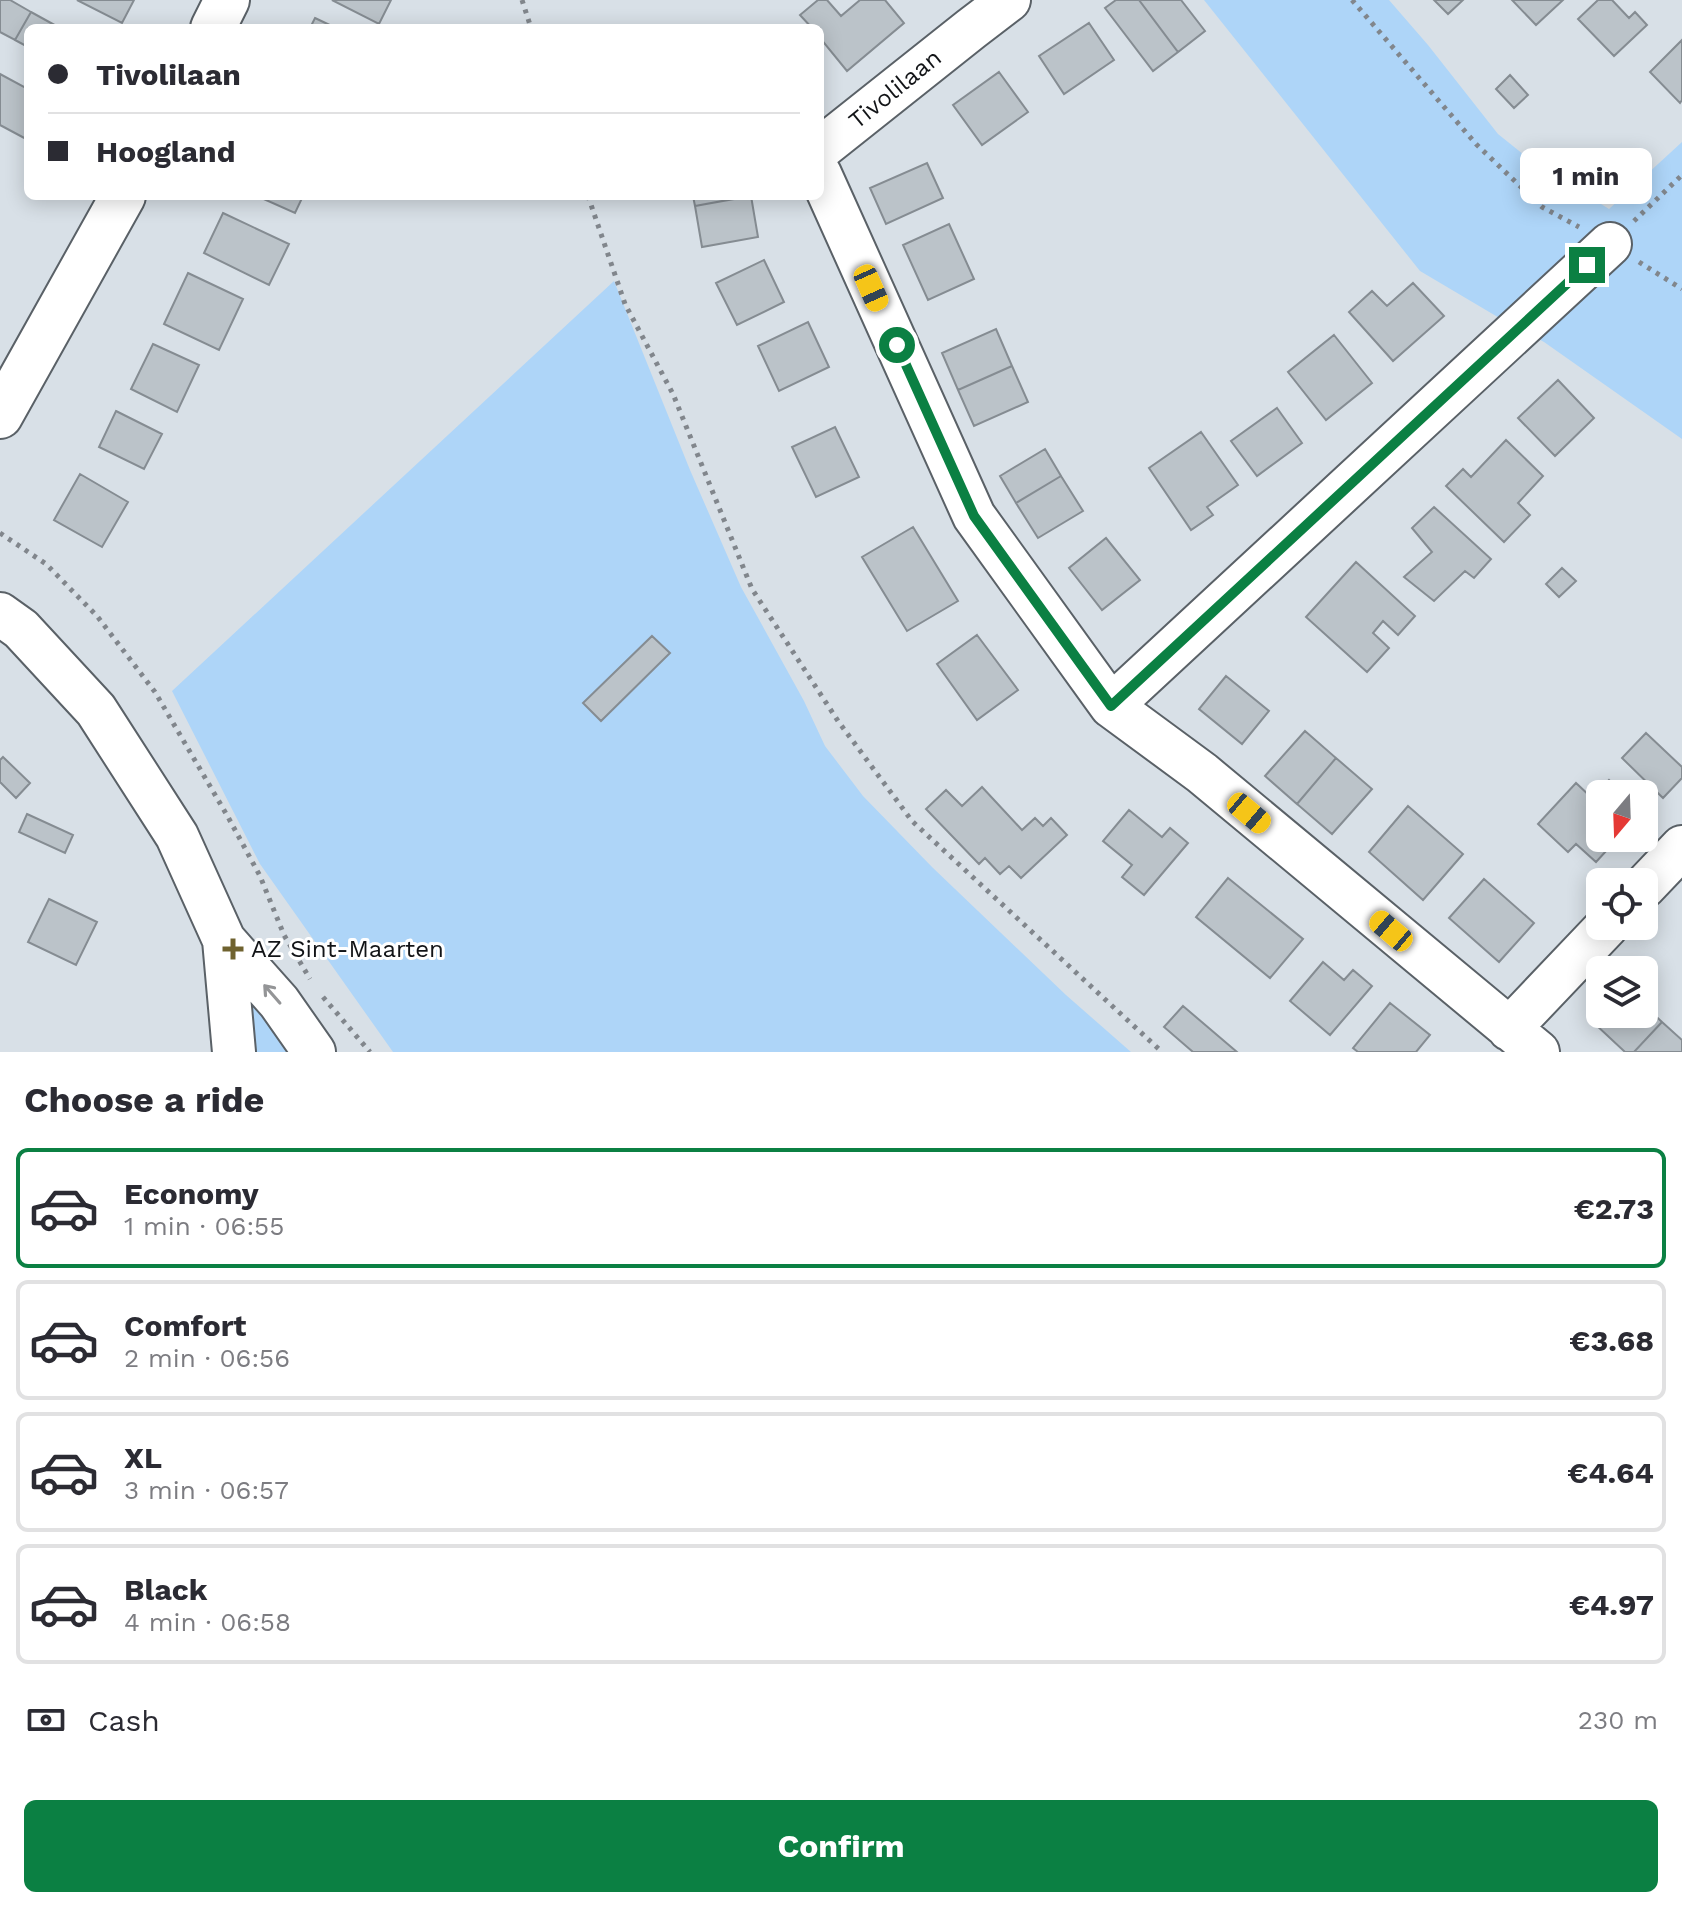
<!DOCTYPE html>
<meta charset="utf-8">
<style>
body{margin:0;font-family:"Work Sans",sans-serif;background:#f2f2f3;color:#2b2b33;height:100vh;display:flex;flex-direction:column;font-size:30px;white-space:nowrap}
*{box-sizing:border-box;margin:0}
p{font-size:26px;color:#7c7c81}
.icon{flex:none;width:44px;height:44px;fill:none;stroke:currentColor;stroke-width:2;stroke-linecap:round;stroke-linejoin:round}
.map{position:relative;height:1052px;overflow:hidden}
.panel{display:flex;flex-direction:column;background:#fff;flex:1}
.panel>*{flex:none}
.banner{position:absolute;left:24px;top:24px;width:800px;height:176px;border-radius:12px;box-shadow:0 4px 20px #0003;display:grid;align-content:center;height:176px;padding:0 24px;background:#fff}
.needle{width:52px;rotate:199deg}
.controls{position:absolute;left:1586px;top:780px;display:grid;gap:16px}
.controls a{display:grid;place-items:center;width:72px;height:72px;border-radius:12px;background:#fff;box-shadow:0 4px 20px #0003;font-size:40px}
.end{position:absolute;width:36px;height:36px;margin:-18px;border:10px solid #0b8043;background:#fff;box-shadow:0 0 0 4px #fff}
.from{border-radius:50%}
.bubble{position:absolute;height:56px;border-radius:12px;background:#fff;box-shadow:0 4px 20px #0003;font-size:26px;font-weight:700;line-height:56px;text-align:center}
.car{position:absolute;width:24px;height:48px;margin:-24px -12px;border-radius:10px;box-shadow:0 0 6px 2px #0007;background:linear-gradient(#f5c518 24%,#345 0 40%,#f5c518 0 76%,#345 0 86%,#f5c518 0)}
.banner b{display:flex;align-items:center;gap:28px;height:76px;font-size:30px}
.banner b+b{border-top:2px solid #e1e1e2}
.banner i{width:20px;height:20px;background:#2b2b33}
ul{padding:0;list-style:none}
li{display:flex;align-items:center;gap:24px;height:120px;margin:0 16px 12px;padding:0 8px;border:4px solid #e1e1e2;border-radius:12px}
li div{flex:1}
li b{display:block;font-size:30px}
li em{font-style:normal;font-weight:700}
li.active{border-color:#0b8043}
li>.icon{width:72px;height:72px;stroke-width:1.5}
h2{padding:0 24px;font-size:36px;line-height:96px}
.pay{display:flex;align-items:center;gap:20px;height:88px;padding:0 24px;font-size:30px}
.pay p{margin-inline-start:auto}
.cta{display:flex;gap:16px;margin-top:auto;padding:16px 24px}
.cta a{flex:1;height:92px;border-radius:12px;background:#0b8043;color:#fff;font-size:32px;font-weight:700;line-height:92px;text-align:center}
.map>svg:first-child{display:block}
</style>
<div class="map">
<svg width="1682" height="1052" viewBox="0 0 1682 1052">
<rect width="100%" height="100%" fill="#d8e0e7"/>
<path fill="#aed5f8" d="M1204,0H1389L1428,45L1498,134L1529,159L1609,209L1682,142V439L1544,342L1496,316L1420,271Z
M614,281L690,470L741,587L804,701L825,746L863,796L932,867L1066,995L1131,1052H393L260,864L172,691Z
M247,999L251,1000L295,1052H242Z"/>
<path fill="#bbc3c9" stroke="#858c92" stroke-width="2" d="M0,0H10L31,12L15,40L0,32Z
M77,0H134L122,23Z
M332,0H391L379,24Z
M818,0H827L841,16L860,0H885L904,23L847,71L820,38V28H812L800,15Z
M1116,0H1139L1178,52L1153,71L1105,8Z
M1139,0H1181L1205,31L1178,52Z
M1434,0H1463L1448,14Z
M1512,0H1563L1536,25Z
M1598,0H1612L1629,18L1635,12L1647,25L1614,56L1578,19Z
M31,12L60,28H28V47L15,40Z
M315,18L336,28H310Z
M1089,23L1114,60L1064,94L1039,56Z
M1682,40V100L1680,103L1650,72Z
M999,72L1028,112L982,145L953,105Z
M0,74L28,89V140L0,125Z
M1510,75L1528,95L1514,108L1496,89Z
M927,163L943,198L886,224L870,188Z
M257,196H303L295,213Z
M693,196H749L695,206Z
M751,196L758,237L702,247L695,206Z
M223,213L289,244L269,285L204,253Z
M949,224L974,279L928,300L903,245Z
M764,260L784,302L737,325L716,283Z
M188,273L243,299L219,350L164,324Z
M1413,283L1444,316L1393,361L1349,312L1372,291L1387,306Z
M808,322L829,367L779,391L758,346Z
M996,329L1012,366L958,390L942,353Z
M1334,335L1372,383L1326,420L1288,372Z
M153,344L199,365L177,412L131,389Z
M1012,366L1028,402L974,426L958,390Z
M1558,380L1594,418L1555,456L1518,418Z
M1277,408L1302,443L1257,476L1231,441Z
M116,411L162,434L144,469L99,447Z
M835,427L859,477L816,497L792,447Z
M1201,432L1238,485L1207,507L1213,515L1191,530L1149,468Z
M1506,440L1543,476L1518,503L1530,515L1504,542L1446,486L1463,469L1471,477Z
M1045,449L1061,476L1016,503L1000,476Z
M80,474L128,502L102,547L54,520Z
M1061,476L1083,511L1038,538L1016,503Z
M1434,507L1491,559L1474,578L1465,571L1434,601L1404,577L1432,552L1412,528Z
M913,527L958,601L907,631L862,557Z
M1106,538L1140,580L1102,610L1069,568Z
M1356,562L1415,616L1398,635L1383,621L1373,633L1389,648L1367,672L1306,617Z
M1562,568L1576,581L1559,597L1546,584Z
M977,635L1018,690L977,720L937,664Z
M652,636L670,653L601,721L583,703Z
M1226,676L1269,711L1242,744L1199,709Z
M1305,731L1336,758L1297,804L1265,776Z
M1646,733L1682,767V778L1663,798L1622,758Z
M3,757L30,783L16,798L0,782V760Z
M1336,758L1372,789L1332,834L1297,804Z
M1609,780L1624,794H1600V838H1618L1596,862L1576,844L1568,852L1538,824L1576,783L1592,798Z
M982,787L1022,830L1035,818L1043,826L1051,818L1067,835L1021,878L1009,866L1000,874L985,858L979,864L926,809L946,790L962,806Z
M1408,806L1463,854L1423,900L1369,852Z
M1129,810L1162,837L1170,828L1188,843L1144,895L1122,877L1132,865L1103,841Z
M27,814L73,835L65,853L19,832Z
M1228,878L1303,939L1270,978L1196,917Z
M1484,879L1534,923L1499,962L1449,918Z
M49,899L97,922L76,965L28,942Z
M1323,962L1344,980L1353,970L1372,986L1330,1035L1290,1001Z
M1390,1003L1430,1035L1416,1052H1358L1353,1048Z
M1644,1005L1662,1022L1634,1052H1625L1595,1024L1605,1014H1644Z
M1183,1006L1237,1052H1193L1164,1027Z
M1662,1022L1682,1040V1052H1634Z"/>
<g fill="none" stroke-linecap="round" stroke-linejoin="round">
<g stroke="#5a6167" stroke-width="46">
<path id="minor" d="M820,149L971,29L1009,0
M820,174L974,516L1111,706L1202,773L1538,1052
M0,614L21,629L96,710L177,836L224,940L279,1002L314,1052
M1111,706L1610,244
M1644,887L1682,847
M224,940L234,1052
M1509,1029L1607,926"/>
</g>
<g stroke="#5a6167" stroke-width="48">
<path id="major" d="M213,28L227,0
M0,416L123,196"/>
</g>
<path stroke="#81868c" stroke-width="5" stroke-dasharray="4 6" stroke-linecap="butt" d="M522,0L531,28
M1352,0L1476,144L1542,207L1579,227
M588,196L625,304L673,394L752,589L838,721L912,821L1162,1052
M1634,221L1682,175
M1639,262L1682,289
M0,533L46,564L97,616L155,692L228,817L260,876L284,935L310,979
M323,997L370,1052"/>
<use href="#minor" stroke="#fff" stroke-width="42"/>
<use href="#major" stroke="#fff" stroke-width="44"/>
</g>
<defs><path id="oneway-shaft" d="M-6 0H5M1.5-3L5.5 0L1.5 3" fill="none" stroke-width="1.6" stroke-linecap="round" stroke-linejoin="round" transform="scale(2)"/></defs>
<use stroke="#949597" href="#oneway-shaft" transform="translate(272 994) rotate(-131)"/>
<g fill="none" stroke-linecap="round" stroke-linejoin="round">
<path stroke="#0b8043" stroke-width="10" d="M897,345L974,516L1111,706L1587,265"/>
</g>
<path fill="#6f622f" stroke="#fff" stroke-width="3" d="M229 937h8v8h8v8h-8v8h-8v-8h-8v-8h8z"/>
<g text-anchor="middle" stroke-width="6" stroke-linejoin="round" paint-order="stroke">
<g font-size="24" fill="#121417" stroke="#fff">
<text transform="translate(895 89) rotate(-39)" y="8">Tivolilaan</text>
</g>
<g font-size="24" fill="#121417" stroke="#fff" text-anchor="start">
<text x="251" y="957">AZ Sint-Maarten</text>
</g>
</g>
</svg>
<div class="controls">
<a><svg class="needle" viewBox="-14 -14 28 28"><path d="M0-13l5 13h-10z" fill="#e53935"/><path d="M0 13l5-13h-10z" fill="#7c7c81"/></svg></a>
<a><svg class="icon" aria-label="locate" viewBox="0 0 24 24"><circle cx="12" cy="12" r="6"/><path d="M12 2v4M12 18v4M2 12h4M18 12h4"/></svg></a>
<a><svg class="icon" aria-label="layers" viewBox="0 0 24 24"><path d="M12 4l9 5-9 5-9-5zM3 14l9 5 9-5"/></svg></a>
</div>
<i class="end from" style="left:897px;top:345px"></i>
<i class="end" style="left:1587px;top:265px"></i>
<div class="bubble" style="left:1520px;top:148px;width:132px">1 min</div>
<i class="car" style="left:871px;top:288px;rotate:156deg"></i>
<i class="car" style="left:1249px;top:813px;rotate:130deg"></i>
<i class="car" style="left:1391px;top:931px;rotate:310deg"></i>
<div class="banner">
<b><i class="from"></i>Tivolilaan</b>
<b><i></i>Hoogland</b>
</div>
</div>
<section class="panel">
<h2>Choose a ride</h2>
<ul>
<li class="active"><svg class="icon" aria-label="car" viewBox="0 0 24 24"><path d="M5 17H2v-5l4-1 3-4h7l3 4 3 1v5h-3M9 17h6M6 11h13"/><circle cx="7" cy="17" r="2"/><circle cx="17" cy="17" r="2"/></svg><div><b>Economy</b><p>1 min · 06:55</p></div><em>€2.73</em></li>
<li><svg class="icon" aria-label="car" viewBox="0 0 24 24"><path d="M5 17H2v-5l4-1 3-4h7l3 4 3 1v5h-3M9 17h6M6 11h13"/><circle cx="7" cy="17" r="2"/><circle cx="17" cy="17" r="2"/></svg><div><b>Comfort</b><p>2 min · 06:56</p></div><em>€3.68</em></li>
<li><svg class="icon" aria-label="car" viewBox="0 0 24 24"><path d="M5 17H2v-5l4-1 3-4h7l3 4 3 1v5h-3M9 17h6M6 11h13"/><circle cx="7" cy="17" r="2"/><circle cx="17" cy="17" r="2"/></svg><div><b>XL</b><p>3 min · 06:57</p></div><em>€4.64</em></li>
<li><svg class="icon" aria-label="car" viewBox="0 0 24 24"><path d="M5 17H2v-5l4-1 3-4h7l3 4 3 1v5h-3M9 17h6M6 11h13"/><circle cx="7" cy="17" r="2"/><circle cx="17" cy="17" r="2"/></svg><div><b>Black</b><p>4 min · 06:58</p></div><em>€4.97</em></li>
</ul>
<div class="pay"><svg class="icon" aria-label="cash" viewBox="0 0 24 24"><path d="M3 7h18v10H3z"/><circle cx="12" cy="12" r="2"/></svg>Cash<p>230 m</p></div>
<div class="cta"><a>Confirm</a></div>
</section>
